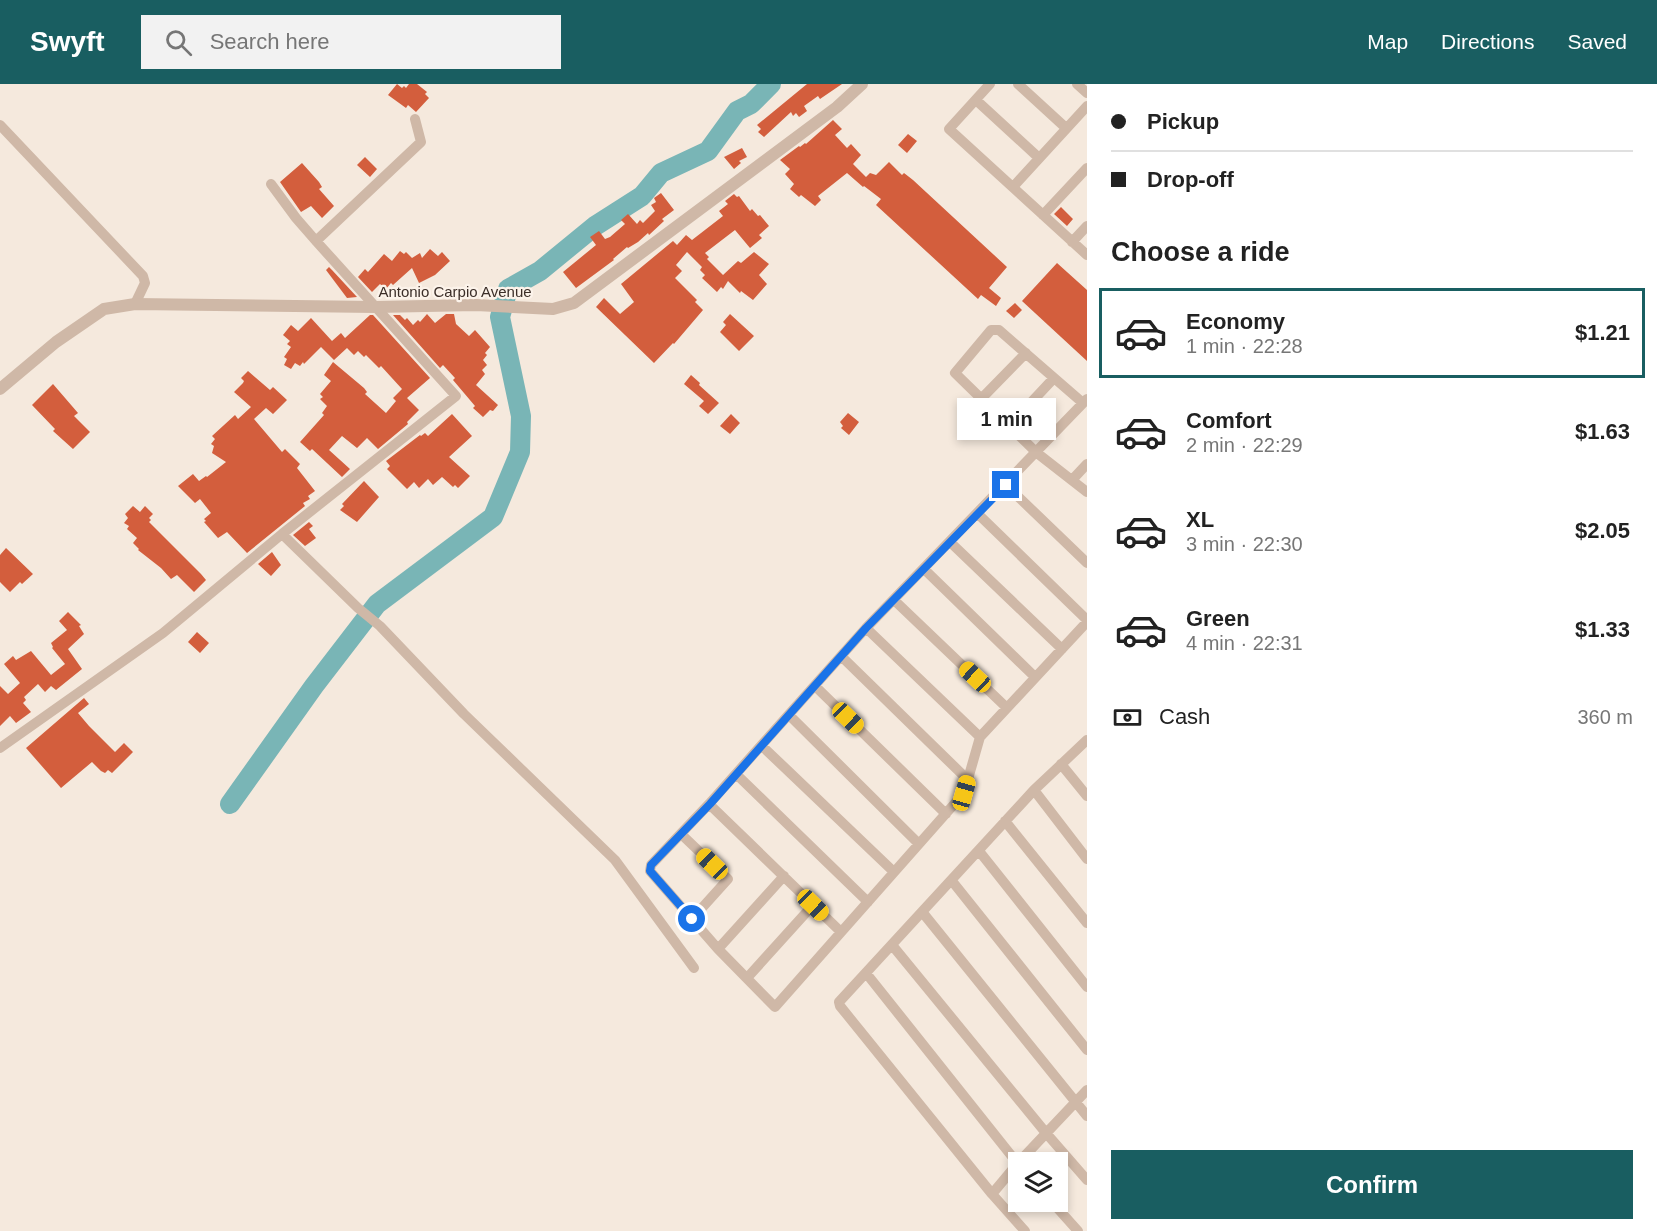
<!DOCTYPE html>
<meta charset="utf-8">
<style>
body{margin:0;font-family:Arial,sans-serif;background:#f2f2f2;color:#222;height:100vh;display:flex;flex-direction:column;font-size:22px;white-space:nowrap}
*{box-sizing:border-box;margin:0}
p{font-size:20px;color:#767676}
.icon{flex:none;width:33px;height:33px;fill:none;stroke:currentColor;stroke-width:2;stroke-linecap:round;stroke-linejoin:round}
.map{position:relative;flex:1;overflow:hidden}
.sheet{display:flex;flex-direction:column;background:#fff;width:570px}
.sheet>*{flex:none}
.hud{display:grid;align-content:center;height:132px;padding:0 24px;background:#fff}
.controls{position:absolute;left:1008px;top:1068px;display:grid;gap:12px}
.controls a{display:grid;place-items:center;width:60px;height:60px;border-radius:0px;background:#fff;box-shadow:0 3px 9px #0003;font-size:30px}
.end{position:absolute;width:27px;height:27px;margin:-14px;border:8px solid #1a73e8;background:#fff;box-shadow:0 0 0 3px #fff}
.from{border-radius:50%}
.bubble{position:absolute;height:42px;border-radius:0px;background:#fff;box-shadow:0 3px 9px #0003;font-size:20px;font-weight:800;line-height:42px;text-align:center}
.car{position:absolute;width:18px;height:36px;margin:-18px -9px;border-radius:8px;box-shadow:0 0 4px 2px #0007;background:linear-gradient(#f5c518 24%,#345 0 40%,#f5c518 0 76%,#345 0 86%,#f5c518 0)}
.hud b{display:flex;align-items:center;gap:21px;height:57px;font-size:22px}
.hud b+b{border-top:2px solid #e0e0e0}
.hud i{width:15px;height:15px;background:#222}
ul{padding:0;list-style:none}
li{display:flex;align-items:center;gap:18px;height:90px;margin:0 12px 9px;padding:0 12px;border:3px solid transparent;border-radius:0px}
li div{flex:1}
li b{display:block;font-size:22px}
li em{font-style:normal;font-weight:800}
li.active{border-color:#195e61}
li>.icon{width:54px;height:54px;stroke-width:1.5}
h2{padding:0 24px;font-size:27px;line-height:72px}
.pay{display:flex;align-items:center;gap:15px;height:66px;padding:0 24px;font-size:22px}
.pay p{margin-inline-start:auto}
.action{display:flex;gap:12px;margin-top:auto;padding:12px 24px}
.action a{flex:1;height:69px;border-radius:0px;background:#195e61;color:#fff;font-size:24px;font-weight:800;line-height:69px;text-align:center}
header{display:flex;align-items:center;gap:36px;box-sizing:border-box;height:84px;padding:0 30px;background:#195e61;color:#fff}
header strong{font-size:28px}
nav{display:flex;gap:33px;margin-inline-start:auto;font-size:21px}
.search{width:420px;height:54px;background:#f2f2f2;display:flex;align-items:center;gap:15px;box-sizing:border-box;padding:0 21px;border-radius:0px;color:#767676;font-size:22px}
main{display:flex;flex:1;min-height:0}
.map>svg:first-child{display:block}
</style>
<header>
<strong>Swyft</strong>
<div class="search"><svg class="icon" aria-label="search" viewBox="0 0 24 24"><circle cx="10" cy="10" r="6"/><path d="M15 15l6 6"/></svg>Search here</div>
<nav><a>Map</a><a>Directions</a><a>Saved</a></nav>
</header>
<main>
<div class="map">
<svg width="1087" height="1147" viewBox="0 0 1087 1147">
<rect width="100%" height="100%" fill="#f5e9dd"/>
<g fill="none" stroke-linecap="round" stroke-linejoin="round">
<path stroke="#79b5b6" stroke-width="20" d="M230,720L314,602L377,520L493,433L520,368L521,332L500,233L508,205L540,187L595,142L642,112L661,89L708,67L737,27L751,20L771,0"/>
</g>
<path fill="#d35e3d" d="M397,0L402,4L404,2L406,4L409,0H417L427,8L425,10L429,14L416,28L408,21L406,24L388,11Z
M807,0H842L820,15L818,12L804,22L807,27L799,33L796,29L793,32L791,28L764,53L758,48L761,45L757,41Z
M833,36L842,45L835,51L847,64L851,60L861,71L853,80L866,93L870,89L876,91L889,78L902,91L904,89L913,96L1007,183L989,204L1001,214L996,222L981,211L978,215L876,121L881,115L864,102L863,103L847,89L818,112L821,116L815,122L801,111L799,113L790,105L794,100L785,90L790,85L780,76L799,62L800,63L805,59L806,60Z
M908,50L917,57L907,69L898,61Z
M742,64L747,73L739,77L741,79L734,85L724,73Z
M365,73L377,85L370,93L357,81Z
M302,79L319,98L322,103L319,105L334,122L322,134L311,122L301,128L280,98Z
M661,109L674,126L662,135L664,137L649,151L648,149L638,158L628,164L627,163L613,175L614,176L576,204L563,188L596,161L590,153L599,147L605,155L610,153L625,140L621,136L628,130L637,140L640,136L643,139L655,127L651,121L656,118L654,114Z
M734,110L737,113L739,112L750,127L752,125L758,132L760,131L769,142L759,151L762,154L750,164L735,146L705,169L709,173L707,175L723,191L738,177L741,179L754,168L769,180L759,191L767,200L753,216L741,207L740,209L728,197L723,205L721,203L717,208L702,194L705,191L700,186L702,183L687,168L676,181L682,187L675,194L697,216L695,218L703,226L674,260L673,259L654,279L596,223L604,214L620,230L634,218L621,200L673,157L677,161L686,151L692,156L723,132L719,127L728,120L725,117Z
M1061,123L1073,135L1067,142L1054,130Z
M430,165L438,172L442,168L450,177L435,191L419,199L412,184L393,201L391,199L386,205L380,200L372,208L358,193L365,185L368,188L384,170L392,177L400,167L404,170L406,168L412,174L420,169L422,174Z
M1057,179L1087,206V277L1022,217Z
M329,183L332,186L357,213L347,214L326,186Z
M1015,219L1022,226L1014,234L1006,227Z
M427,230L435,239L446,230H454L456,240L469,252L475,246L490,263L485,269L487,271L483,276L487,281L482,286L485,290L476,301L498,321L493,327L490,326L483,333L473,324L475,322L453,296L455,294L443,281L440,284L393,231H400L405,236L407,234L413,241L418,236L420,238Z
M730,230L754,252L739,267L720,248L726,241L723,238Z
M370,231H373L430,294L407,314L419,326L407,338L408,340L378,365L367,354L357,364L342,352L329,366L350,385L342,393L312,365L310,367L300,358L324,331L322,329L327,322L320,315L323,313L320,310L331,297L324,291L326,288L333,278L364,304L367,308L365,310L386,329L396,317L393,314L402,305L381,282L379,284L366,271L364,273L358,267L354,271L347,264L334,276L321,263L304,280L303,278L300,282L295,279L291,285L284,281L287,275L284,273L291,263L287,260L290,257L283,251L291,241L298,247L311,234L332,257L341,249L345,254Z
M248,287L270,306L273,303L287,316L273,330L266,324L254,335L282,368L285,365L300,380L297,384L315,407L308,412L310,415L303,419L305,422L247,469L227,448L218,454L204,438L206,437L204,435L211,429L200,415L195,419L178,402L193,390L199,397L206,392L207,393L226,378L212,369L214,362L211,360L215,355L212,352L235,331L238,335L251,323L234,308L243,299L244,297L241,294Z
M691,291L700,299L699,301L719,319L708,330L699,322L704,317L684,300Z
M53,300L78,329L74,332L90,348L73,365L53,347L55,345L32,321Z
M848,329L859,338L849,351L841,344L843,342L840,338Z
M452,330L472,352L449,373L470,392L458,404L455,401L453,403L442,393L433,401L428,395L419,404L414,398L407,405L387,385L390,382L386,377L420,351L421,352L425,349L428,352Z
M731,330L740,339L730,350L720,342Z
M364,397L379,413L357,438L340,426L344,422L342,420Z
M133,422L140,428L145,422L153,430L149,434L151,436L149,438L201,490L206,496L194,508L177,491L171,495L161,484L138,466L139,465L133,459L137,454L127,445L129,442L124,439L128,434L125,430Z
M309,438L313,442L309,445L316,454L305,462L293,451Z
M6,464L33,490L22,500L20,498L10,508L0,498V471Z
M272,468L281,481L271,492L258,480Z
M68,528L81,541L79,542L84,550L68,565L82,585L56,606L51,602L45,608L38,600L24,613L26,616L23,619L31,628L16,639L10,632L0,642V602L8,610L20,599L4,580L13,572L16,576L31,567L51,591L65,580L52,564L53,563L51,559L67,546L59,537Z
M197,548L209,559L200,569L188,558Z
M84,614L89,620L78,629L89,642L115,668L124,659L133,668L112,689L108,686L105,689L101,687L92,678L61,704L26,664Z"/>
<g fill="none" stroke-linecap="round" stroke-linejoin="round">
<path stroke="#cfb8a7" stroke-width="10" d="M990,0L949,45L1087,171
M1018,0L1066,44
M1077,0L1087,9
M976,16L1039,74
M0,41L143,192L145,199L135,220
M1013,103L1087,22
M1043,131L1087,84
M316,157L421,58L415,35
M1072,158L1087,142
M981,315L1026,269
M1087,315L866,544L709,720L651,781L650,787L718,865L775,923L964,709L980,653L1087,538
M1083,319L999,246H991L955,289L1037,369L1087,408
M1009,342L1054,294
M1072,396L1087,380
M1006,401L1087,479
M978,430L1087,536
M282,450L358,524L380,542L464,630L615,776L694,884
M950,458L1062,565
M924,485L1035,593
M894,516L1007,624
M866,544L980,653
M841,572L968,696
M815,602L946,730
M789,631L919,760
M1087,656L1034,706L839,918L840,922L992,1110L1018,1079L1087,1006
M762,662L894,788
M0,664L163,549L282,450L456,312L316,157L296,134L271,100
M1061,680L1087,712
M736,690L868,818
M1034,706L1087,775
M709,720L841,848
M1005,737L1087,839
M681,750L728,795L692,835
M979,767L1087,903
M952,797L1087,966
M923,829L1087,1032
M892,861L1046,1049L1087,1096
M718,865L784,792
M866,889L1018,1080
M747,894L813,821
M992,1110L1025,1147
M1052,1118L1078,1147"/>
<path stroke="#cfb8a7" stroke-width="12" d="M0,305L56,258L104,225L135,220L376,223L476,221L553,225L574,219L837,23L862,0"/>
</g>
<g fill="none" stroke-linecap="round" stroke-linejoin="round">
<path stroke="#1a73e8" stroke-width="8" d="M692,835L650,787L651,781L710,720L866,544L1006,401"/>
</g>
<g text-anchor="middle" stroke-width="4.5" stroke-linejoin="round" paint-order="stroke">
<g font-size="15" fill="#3b2e28" stroke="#fcf3ea">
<text x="455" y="213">Antonio Carpio Avenue</text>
</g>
</g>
</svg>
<div class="controls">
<a><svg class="icon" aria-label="layers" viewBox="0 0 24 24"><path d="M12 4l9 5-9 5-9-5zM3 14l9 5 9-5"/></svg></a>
</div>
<i class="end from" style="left:692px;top:835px"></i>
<i class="end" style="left:1006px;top:401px"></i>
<div class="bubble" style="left:957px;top:314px;width:99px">1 min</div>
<i class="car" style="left:975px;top:593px;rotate:313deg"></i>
<i class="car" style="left:848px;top:634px;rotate:134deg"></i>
<i class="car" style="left:964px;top:709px;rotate:16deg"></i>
<i class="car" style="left:712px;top:780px;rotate:314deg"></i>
<i class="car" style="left:813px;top:821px;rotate:134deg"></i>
</div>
<section class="sheet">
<div class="hud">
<b><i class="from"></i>Pickup</b>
<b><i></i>Drop-off</b>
</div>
<h2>Choose a ride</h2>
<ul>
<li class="active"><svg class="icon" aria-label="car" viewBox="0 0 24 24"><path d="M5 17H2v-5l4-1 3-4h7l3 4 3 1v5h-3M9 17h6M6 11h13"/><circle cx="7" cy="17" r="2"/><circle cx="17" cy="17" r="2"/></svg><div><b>Economy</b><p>1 min · 22:28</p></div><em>$1.21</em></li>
<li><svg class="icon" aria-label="car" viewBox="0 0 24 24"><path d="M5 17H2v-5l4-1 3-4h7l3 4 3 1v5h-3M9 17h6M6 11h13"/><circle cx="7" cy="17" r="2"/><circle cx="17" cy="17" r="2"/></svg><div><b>Comfort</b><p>2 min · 22:29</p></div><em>$1.63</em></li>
<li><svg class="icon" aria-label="car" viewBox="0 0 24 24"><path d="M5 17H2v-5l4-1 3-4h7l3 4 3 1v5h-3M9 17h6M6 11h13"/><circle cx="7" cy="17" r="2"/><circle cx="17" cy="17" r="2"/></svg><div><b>XL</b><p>3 min · 22:30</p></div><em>$2.05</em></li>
<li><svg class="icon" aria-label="car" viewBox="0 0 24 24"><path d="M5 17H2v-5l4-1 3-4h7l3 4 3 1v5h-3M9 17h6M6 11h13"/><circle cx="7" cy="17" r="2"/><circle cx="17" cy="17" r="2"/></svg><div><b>Green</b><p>4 min · 22:31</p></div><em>$1.33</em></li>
</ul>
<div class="pay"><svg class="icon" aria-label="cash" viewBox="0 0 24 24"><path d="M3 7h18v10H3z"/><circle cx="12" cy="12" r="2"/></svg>Cash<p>360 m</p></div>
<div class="action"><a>Confirm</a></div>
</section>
</main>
